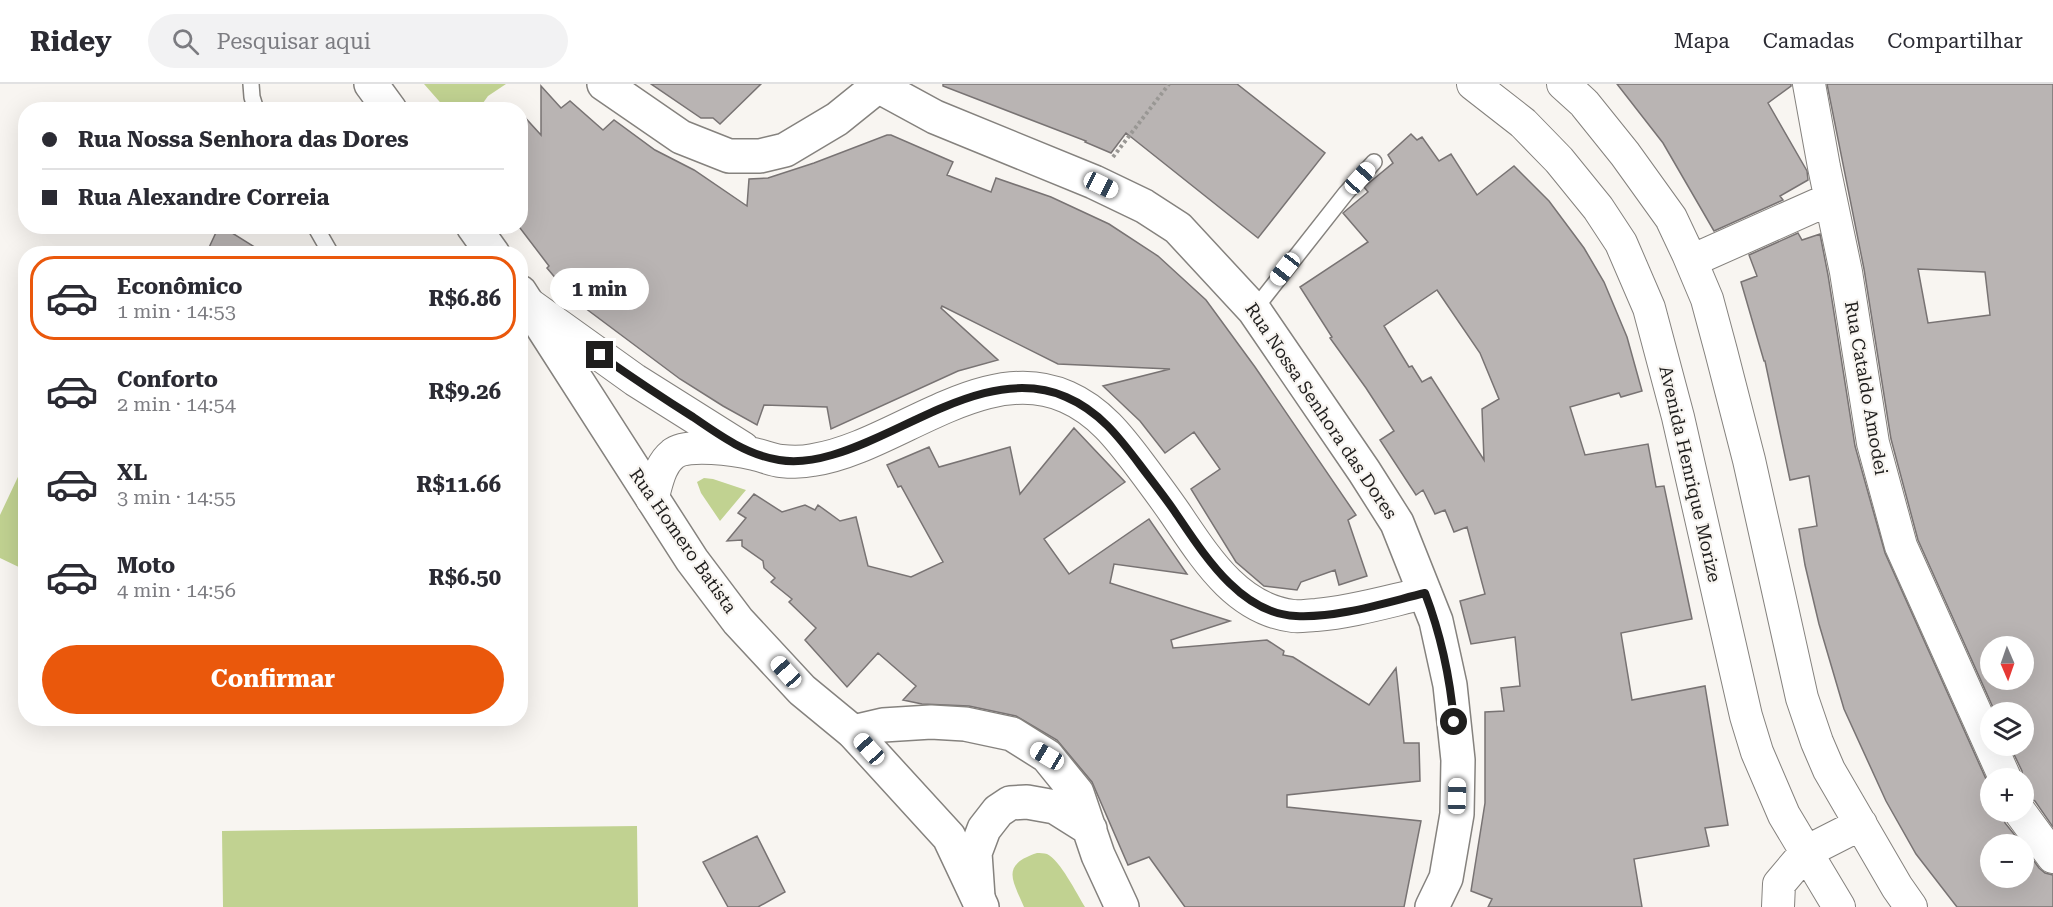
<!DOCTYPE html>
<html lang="pt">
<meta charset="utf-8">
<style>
body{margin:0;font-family:"Roboto Serif",serif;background:#f2f2f3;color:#2b2b33;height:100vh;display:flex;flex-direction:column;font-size:22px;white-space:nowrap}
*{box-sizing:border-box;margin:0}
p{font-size:20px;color:#7c7c81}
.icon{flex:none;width:33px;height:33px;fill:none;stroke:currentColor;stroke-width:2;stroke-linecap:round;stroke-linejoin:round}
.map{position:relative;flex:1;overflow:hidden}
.drawer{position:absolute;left:18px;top:162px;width:510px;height:480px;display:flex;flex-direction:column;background:#fff;border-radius:24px;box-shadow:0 6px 24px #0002}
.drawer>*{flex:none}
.banner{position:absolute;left:18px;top:18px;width:510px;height:132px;border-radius:24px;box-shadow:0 6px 24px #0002;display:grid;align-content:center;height:132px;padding:0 24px;background:#fff}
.needle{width:39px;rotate:178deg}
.controls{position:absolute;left:1980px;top:552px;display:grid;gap:12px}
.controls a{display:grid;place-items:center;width:54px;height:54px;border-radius:50%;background:#fff;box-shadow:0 6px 24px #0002;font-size:30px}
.end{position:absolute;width:27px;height:27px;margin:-14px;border:8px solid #1f1e1d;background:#fff;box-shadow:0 0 0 3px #fff}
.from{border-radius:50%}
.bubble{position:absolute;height:42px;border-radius:21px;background:#fff;box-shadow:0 6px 24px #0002;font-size:20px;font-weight:700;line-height:42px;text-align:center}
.car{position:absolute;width:18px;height:36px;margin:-18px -9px;border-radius:8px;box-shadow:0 0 4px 2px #0007;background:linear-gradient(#fff 24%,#345 0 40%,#fff 0 76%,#345 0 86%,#fff 0)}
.banner b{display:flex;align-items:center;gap:21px;height:57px;font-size:22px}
.banner b+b{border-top:2px solid #e1e1e2}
.banner i{width:15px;height:15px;background:#2b2b33}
ul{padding:10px 0 0;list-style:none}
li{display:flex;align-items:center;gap:18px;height:84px;margin:0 12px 9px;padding:0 12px;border:3px solid transparent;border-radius:24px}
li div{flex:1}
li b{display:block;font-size:22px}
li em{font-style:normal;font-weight:700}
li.active{border-color:#ea580c}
li>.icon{width:54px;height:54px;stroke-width:1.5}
.primary-button{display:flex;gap:12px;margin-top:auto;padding:12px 24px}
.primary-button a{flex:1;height:69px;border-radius:36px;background:#ea580c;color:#fff;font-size:24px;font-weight:700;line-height:69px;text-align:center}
header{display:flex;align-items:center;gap:36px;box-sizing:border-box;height:84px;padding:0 30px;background:#fff;border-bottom:2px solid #e1e1e2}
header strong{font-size:28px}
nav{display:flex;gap:33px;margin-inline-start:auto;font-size:21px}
.search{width:420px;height:54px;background:#f2f2f3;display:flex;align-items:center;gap:15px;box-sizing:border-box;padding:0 21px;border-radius:33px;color:#7c7c81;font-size:22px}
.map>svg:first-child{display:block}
</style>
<header>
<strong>Ridey</strong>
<div class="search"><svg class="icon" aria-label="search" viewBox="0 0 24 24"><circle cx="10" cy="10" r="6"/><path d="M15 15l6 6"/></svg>Pesquisar aqui</div>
<nav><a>Mapa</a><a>Camadas</a><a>Compartilhar</a></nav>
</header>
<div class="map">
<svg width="2053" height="823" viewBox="0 0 2053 823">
<rect width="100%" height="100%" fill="#f8f5f1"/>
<path fill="#c1d291" d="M424,0H506L488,12L478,26L446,25Z
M25,378V486L0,474V431Z
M704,394L713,395L746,406L720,437L701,409L697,398Z
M637,742L638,823H223L222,747Z
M1037,769C1040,769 1044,769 1047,770C1060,776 1077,810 1085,823H1024C1012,795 1001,781 1037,769Z"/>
<path fill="#b9b4b3" stroke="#787373" stroke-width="1.5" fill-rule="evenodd" d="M651,0H761L720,40L713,34H701Z
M943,0H1237L1325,69L1258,154L1126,49L1111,69L1085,58L1086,57L943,2Z
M1617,0H1791V2L1768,19L1807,87L1808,96L1780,112L1783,116L1714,147L1663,59Z
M1827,0H2053V743L2035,717L2024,711L2022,687L2010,662H2024V628H1995L1918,456L1891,355L1864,185ZM1918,185L1985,188L1990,231L1928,239ZM1990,562H2024V596H1990Z
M541,2L561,24L570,17L603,46L614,36L655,66L694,86L747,122L749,95L768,94L814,79L887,51H891L953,78L947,91L991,108L996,94L1051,113L1109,140L1158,172L1206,216L1255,283L1356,431L1348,436L1367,492L1339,501L1335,486L1301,498L1297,506L1264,502L1236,478L1191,405L1220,385L1194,348L1165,369L1140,337L1103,302L1170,285L1058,280L942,222L941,224L998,276L958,287L831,345L827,323L764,321L757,341L723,322L680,295L573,215L547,184L549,182L520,144V28L541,51Z
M1411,50L1417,56L1422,53L1439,77L1451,70L1477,111L1514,82L1549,117L1584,164L1604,198L1627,253L1642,307L1621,313L1619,309L1570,323L1585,371L1648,360L1656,403L1664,402L1692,535L1621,549L1632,616L1705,602L1728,741L1705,744L1709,762L1634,775L1642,823H1488L1492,815L1471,807L1485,719V628L1504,627L1501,604L1520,602L1515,553L1471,560L1460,517L1485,510L1467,443L1454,448L1445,426L1435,430L1423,406L1416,411L1380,356L1394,347L1366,304L1330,254L1332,253L1300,203L1368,158L1343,129L1368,108L1364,103L1393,79L1388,71ZM1437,206L1480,269L1499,315L1482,325L1484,376L1431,293L1422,298L1412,282L1409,283L1384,242Z
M219,142H221L266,170H206Z
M1798,149L1802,156L1820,150L1828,191L1855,362L1885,469L1990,704V728H2002L2005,739L2022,760H1990V794H2024V763L2039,784L2045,789L2053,791V823H1957L1916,770L1886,717L1844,625L1819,540L1805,481L1799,445L1817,442L1809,392L1790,396L1765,277H1764L1741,198L1757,192L1749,171Z
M1074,344L1125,398L1044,455L1069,490L1149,435L1187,490L1114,480L1110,499L1230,537L1171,556L1173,564L1267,556L1284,567L1283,571L1293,573L1369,621L1396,584L1404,659H1419L1420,697L1287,711V723L1421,737L1404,823H1185L1149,773L1128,781L1092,698L1057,656L1016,632L969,622L922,620L903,616L916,602L878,569L847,603L805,556L816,544L789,518L792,515L771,498L775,494L764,484L763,477L742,462V456L727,457L746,434L738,429L754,410L782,428L805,421L815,426L818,421L840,437L856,433L868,482L911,493L943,478L901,402L898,403L887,381L929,363L939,383L1010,363L1020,410Z
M757,752L785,808L758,823H728L703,778Z"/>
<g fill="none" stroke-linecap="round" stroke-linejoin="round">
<g stroke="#85827e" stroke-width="18">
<path id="service" d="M251,0L252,13L256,26
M315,142L331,170
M1254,226L1346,109L1374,78"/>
</g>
<g stroke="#85827e" stroke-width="34">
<path id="minor" d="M1473,0L1523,39L1559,76L1598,124L1621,159L1649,224L1678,333L1746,632L1757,668L1784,731L1839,823
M1563,0L1584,19L1625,70L1671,134L1688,170L1707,215L1721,267L1749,376L1802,614L1817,658L1829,686L1897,803L1911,823
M1809,0L1824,83L1846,188L1873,359L1901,462L2005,694
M1691,177L1830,115
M529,220L635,296L743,364
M652,415C657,400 659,381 673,370C687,358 737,366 754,370C763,372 772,376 781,377C791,378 804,378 813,376C894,364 984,275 1067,313C1099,327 1119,353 1140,381C1152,397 1164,413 1175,429C1205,473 1236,525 1293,532C1301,533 1309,531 1316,531C1353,528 1389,517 1425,509
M2020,728L2053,773
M1778,823L1779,800L1806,768L1861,740"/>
</g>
<g stroke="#85827e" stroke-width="36">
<path id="tertiary" d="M878,2L935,33L1094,98L1144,122L1178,144L1254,226L1364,387L1397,439L1436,537L1450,601L1458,676L1457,730L1446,794L1432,823
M853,648L883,641L931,638L965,640L1012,650L1047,672L1077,709L1098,771L1122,823
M978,813L975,769L984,745L998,727L1010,719L1027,718L1055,723L1090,745"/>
</g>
<g stroke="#85827e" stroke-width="36">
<path id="secondary" d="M371,0L390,26
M604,0L681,53L729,72H760L785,66L837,35L878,2L874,0
M473,142L493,170
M520,208L692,476L738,537L802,606L853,648L949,753L982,823"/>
</g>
<path stroke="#999794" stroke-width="4" stroke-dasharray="3 3" stroke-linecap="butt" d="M1113,73L1169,0"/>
<use href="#service" stroke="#fff" stroke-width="15"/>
<use href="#minor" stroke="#fff" stroke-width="32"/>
<use href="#tertiary" stroke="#fff" stroke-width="33"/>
<use href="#secondary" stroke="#fff" stroke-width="33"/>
</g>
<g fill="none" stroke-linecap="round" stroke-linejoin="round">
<path stroke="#1f1e1d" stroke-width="8" d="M600,271C630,292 661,313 693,333C719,351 747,371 779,376C797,379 815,376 832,371C904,351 989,279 1066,313C1099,327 1119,353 1140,381C1152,397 1164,412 1175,428C1203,469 1240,530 1296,532C1338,534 1384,519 1425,509C1441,551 1450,593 1454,638"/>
</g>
<g text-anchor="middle" stroke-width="4.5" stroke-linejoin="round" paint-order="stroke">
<g font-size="18" fill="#1f1e1d" stroke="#f8f5f1">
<text transform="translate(1866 304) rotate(80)" y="6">Rua Cataldo Amodei</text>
<text transform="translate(1321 327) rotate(56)" y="6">Rua Nossa Senhora das Dores</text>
<text transform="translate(1690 390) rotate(77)" y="6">Avenida Henrique Morize</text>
<text transform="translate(683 457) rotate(55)" y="6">Rua Homero Batista</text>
</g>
</g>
</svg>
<div class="controls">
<a><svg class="needle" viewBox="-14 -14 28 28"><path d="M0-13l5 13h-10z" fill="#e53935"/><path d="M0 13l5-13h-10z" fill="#7c7c81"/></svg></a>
<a><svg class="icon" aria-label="layers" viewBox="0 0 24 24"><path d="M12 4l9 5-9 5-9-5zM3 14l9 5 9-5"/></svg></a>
<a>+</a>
<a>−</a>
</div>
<i class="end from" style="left:1454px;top:638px"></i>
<i class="end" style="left:600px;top:271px"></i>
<div class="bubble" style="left:550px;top:184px;width:99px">1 min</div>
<i class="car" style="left:1360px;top:94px;rotate:42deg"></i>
<i class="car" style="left:1101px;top:101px;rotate:116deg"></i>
<i class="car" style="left:1285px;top:185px;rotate:218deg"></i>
<i class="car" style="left:786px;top:588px;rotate:318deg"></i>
<i class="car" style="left:869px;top:665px;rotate:318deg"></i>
<i class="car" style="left:1047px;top:672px;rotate:301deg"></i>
<i class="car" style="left:1457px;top:712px;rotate:1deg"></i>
<div class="banner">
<b><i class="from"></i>Rua Nossa Senhora das Dores</b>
<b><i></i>Rua Alexandre Correia</b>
</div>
<section class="drawer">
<ul>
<li class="active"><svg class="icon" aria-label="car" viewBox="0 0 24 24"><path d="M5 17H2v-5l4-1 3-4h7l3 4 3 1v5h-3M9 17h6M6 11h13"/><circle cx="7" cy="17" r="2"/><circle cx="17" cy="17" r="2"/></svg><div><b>Econômico</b><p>1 min · 14:53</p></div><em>R$6.86</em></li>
<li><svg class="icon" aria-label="car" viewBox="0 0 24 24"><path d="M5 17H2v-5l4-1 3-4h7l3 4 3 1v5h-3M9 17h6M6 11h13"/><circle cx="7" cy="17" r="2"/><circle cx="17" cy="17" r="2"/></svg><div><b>Conforto</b><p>2 min · 14:54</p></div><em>R$9.26</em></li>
<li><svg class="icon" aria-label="car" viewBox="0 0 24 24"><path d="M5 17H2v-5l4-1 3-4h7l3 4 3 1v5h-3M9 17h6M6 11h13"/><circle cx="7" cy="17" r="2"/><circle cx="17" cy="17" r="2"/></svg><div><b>XL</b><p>3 min · 14:55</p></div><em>R$11.66</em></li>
<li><svg class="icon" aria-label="car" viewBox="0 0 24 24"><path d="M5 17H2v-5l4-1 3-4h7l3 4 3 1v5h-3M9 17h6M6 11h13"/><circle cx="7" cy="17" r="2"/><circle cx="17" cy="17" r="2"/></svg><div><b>Moto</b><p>4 min · 14:56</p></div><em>R$6.50</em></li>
</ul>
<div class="primary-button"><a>Confirmar</a></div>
</section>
</div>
